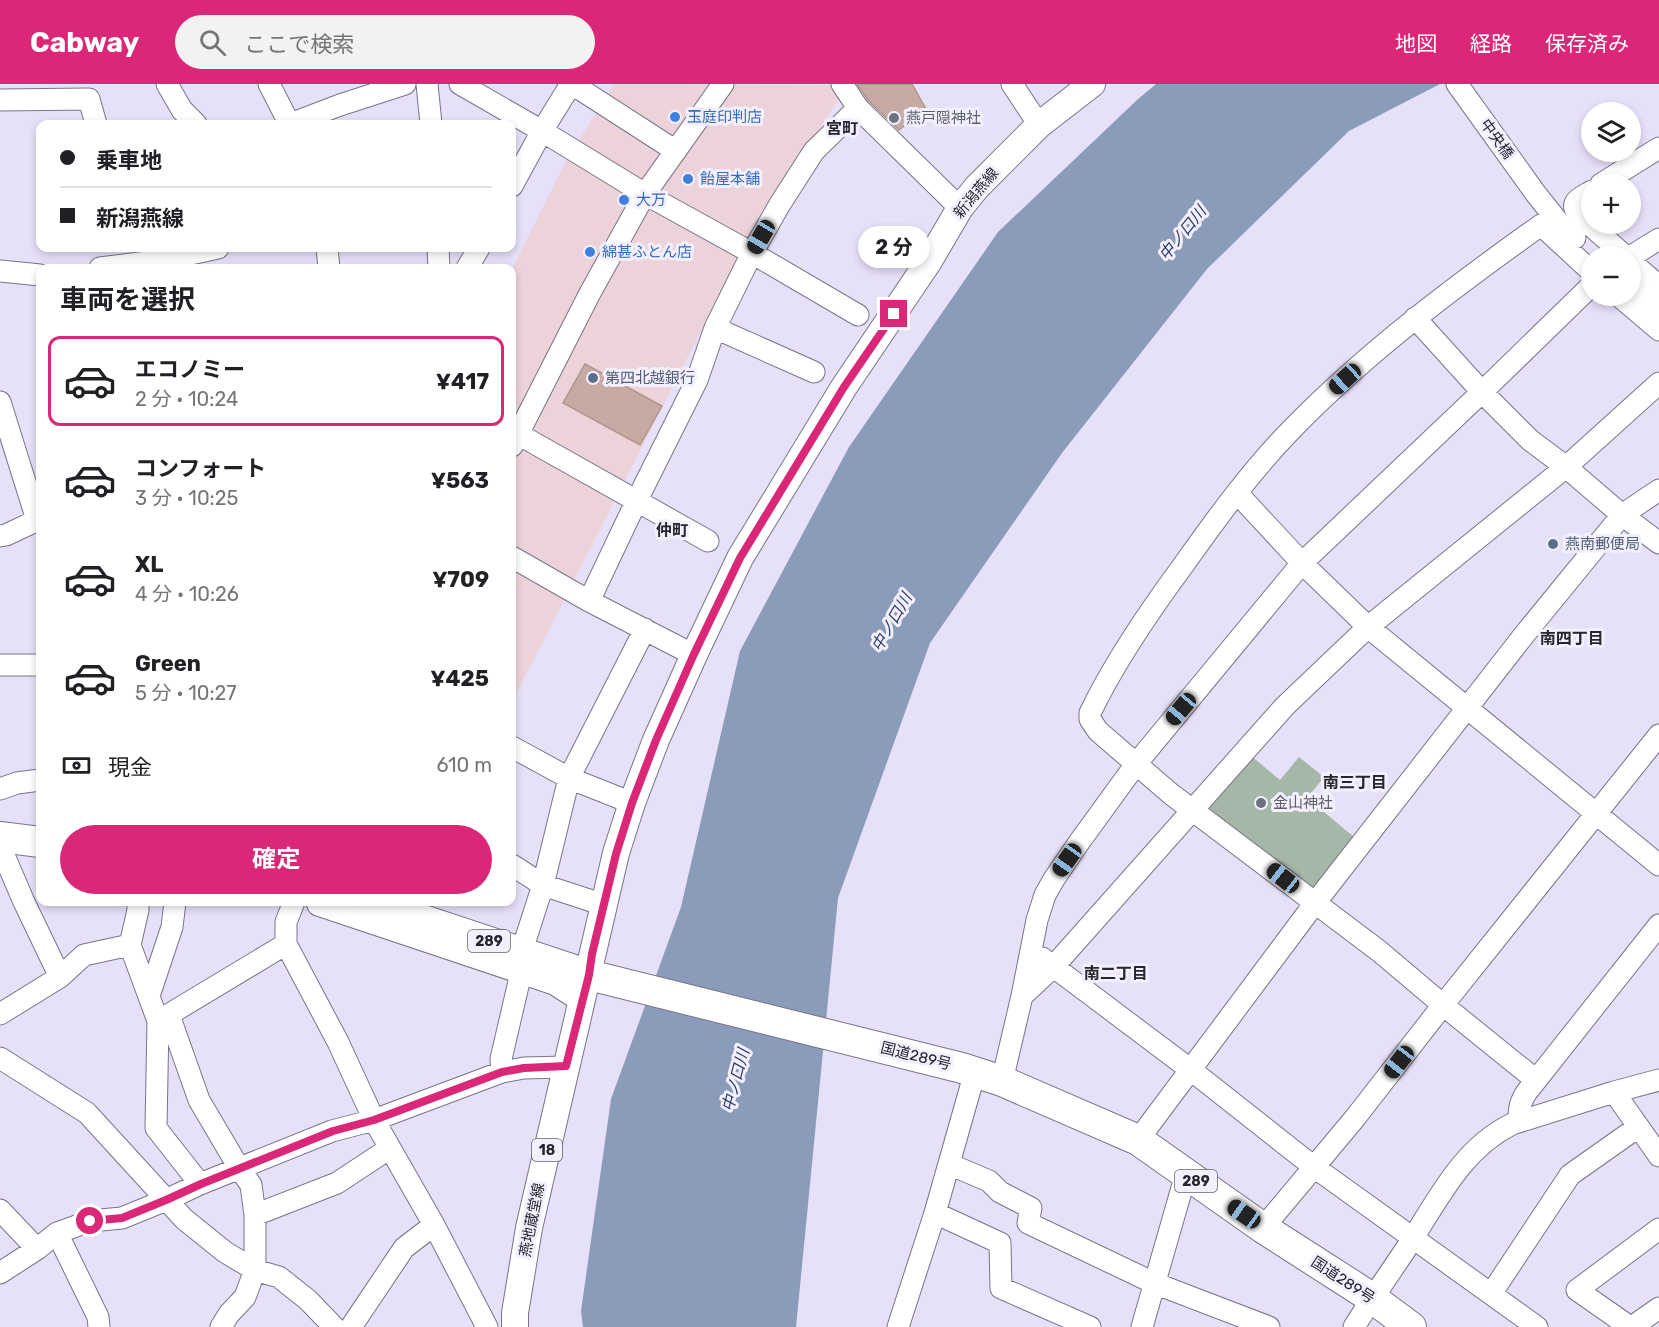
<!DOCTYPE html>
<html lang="ja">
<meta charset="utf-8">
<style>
body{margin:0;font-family:Rubik,"Noto Sans JP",sans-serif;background:#f2f2f2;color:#202124;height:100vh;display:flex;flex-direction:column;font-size:22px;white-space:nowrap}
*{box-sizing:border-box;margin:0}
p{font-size:20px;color:#757577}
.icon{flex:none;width:33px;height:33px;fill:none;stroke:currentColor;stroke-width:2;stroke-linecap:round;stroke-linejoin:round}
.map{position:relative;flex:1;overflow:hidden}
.drawer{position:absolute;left:36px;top:180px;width:480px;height:642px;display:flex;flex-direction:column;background:#fff;border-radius:12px;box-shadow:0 3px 9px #0003}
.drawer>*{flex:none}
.top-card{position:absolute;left:36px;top:36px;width:480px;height:132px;border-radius:12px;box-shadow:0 3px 9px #0003;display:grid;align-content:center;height:132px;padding:0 24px;background:#fff}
.tools{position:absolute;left:1581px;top:18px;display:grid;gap:12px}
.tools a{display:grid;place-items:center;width:60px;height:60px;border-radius:50%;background:#fff;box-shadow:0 3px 9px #0003;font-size:30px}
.end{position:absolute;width:27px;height:27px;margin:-14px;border:8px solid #db2777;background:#fff;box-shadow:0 0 0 3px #fff}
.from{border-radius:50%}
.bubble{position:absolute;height:42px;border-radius:21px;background:#fff;box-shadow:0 3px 9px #0003;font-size:20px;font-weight:700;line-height:42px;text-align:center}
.car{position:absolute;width:18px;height:36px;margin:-18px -9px;border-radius:8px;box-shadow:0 0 4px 2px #0007;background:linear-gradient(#222 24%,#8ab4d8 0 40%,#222 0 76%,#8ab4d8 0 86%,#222 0)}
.top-card b{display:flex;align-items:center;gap:21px;height:57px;font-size:22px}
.top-card b+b{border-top:2px solid #e0e0e0}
.top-card i{width:15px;height:15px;background:#202124}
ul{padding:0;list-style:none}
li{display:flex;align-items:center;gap:18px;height:90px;margin:0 12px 9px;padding:0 12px;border:3px solid transparent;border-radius:12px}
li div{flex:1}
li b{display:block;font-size:22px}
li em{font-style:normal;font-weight:700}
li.on{border-color:#db2777}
li>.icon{width:54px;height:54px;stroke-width:1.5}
h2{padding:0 24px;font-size:27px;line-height:72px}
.pay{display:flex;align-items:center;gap:15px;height:66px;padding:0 24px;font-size:22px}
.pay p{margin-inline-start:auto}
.primary-button{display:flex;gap:12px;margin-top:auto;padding:12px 24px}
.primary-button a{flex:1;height:69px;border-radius:36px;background:#db2777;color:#fff;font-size:24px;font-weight:700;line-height:69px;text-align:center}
header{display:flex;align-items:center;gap:36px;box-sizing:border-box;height:84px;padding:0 30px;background:#db2777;color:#fff}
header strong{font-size:28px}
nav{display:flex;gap:33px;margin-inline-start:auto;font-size:21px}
.search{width:420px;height:54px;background:#f2f2f2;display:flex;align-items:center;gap:15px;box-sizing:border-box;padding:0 21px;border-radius:33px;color:#757577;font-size:22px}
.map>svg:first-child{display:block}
</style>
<header>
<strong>Cabway</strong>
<div class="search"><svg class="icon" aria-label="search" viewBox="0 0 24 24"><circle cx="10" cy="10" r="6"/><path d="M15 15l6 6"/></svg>ここで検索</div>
<nav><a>地図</a><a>経路</a><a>保存済み</a></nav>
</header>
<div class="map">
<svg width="1659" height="1243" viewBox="0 0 1659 1243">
<rect width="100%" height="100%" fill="#e7e0f9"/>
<path fill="#ecd3da" d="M614,0L848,1L752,147L512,618V185L565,79Z"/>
<path fill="#a5b7a7" d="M1250,671L1280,696L1299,673L1324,693L1307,714L1360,758L1314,814L1204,726Z"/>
<path fill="#8b9bba" d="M1156,0H1440L1349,47L1207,185L1062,369L930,559L838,814L796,1243H583L581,1227L611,1015L681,823L740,567L849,363L998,148L1137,16Z"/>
<path fill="#c7aba3" stroke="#b0948d" stroke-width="1.5" d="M857,0H912L926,25L899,46L868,16Z
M585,280L662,322L640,361L563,319Z"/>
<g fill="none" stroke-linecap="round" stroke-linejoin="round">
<g stroke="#7a7389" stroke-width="23">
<path id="minor" d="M167,0L182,26L196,40
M269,0L288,37L293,39L340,21L405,0
M427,0L431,40
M460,0L542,47L645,110L752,169L858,231
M572,0L676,67
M842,0L858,24L960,124
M1012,0L1039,41
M1457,0L1536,110L1564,145L1575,154
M0,16L89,15L96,40
M1601,100L1659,64
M512,102L542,47L571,0
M1592,107C1580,114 1567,118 1580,132L1625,172
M327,164L329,184
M438,164L439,184
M1630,173L1659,155
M1630,177L1659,202
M100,184L163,176L218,164
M467,184L479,164
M0,187L40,191
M1630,202L1659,225
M1619,212L1659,246
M1415,234L1482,308L1530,356L1566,383L1622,431L1659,459
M715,244L814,288
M0,318L37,436
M518,350L708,457
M512,362L590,209L645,110L723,0
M1237,409L1302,479L1368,543L1659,781
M0,452L6,451L40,435
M512,473L589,517L694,571
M589,517L636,418L697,296L715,244L752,169L780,120L814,67L858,24
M0,581H40
M512,663L569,694L632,719
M0,705L17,699L40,696
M0,762L24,818L60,893
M512,781L543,801L604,821
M138,818V826L130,861L158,937L156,1044L200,1100
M294,818L286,838V860L338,958L374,1036L434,1141L487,1243
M317,818L318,821L554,900L582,918
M524,860L543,801L569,694L645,545
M1042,874L1191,986L1314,1083L1537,1243
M149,912L172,843L175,818
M1022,912L1037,836L1045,811L1054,795L1080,757L1136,680L1302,479L1482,308L1592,201
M0,930L60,893L84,871L130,861
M169,931L199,1016L239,1084L251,1101L255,1131V1186L245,1213L229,1230L221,1243
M158,937L286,860
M0,974L87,1029L184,1135L225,1168L255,1186L279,1193L308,1216L334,1243
M502,988L501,975L521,889
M1536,996L1443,921L1379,867L1171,710L1098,647L1090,635V629C1115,577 1148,529 1182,483C1216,435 1251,387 1292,345C1367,268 1454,203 1541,141L1592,188
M1002,997L1022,912L1054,882L1285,622L1368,543L1566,383L1659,299
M1614,1008L1659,1072
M1520,1037C1518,1026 1520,1019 1526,1009L1659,841
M1138,1056L1315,819L1524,551L1622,431L1659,406
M949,1080L989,1097L1000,1108L1031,1124L1028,1139L1154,1199L1269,1243
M0,1126L37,1165
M935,1129L1000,1159L1001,1204L1090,1243
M255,1131L337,1099L390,1064
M1263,1144L1355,1034L1443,921L1659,651
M57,1149L98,1233L99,1243
M0,1189L37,1165L57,1149L90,1137L122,1134L166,1116L200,1100L332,1047L374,1036L502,988L524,984L566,983
M1491,1210L1570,1091L1638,1043
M351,1243L404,1164L434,1141
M898,1243L935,1129L975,988
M1142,1243L1186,1090
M1354,1243C1373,1212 1394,1184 1413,1154C1441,1110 1464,1064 1512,1040L1614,1008L1659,996
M1630,1243L1577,1206L1659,1145
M1632,1243L1659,1224"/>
</g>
<g stroke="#7a7389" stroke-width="28">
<path id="major" d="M515,1243V1229L529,1144L616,769L632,719L656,656L694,571L740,474L844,303L929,177L960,124L977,103L1039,41L1092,0"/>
</g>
<g stroke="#7a7389" stroke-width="32">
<path id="highway" d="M0,753L40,758
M369,818L589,891L962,984L1002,997L1138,1056L1263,1144L1372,1214L1411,1243"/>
</g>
<use href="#minor" stroke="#fff" stroke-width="21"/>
<use href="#major" stroke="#fff" stroke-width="26"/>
<use href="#highway" stroke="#fff" stroke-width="30"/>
</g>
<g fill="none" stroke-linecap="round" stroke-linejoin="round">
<path stroke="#db2777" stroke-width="8" d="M90,1137L122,1134L166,1116L201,1100L333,1047L374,1036L502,988L524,984L566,982L589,891L592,870L616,770L632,719L656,656L694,570L740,474L844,303L894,230"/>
</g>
<g fill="#3f7fe0" stroke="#f3effe" stroke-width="2">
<circle cx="675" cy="33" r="6"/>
<circle cx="688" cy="95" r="6"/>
<circle cx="624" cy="116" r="6"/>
<circle cx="590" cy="168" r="6"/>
</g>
<g fill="#6b7280" stroke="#f3effe" stroke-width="2">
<circle cx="894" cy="34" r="6"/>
<circle cx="1261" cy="719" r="6"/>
</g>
<g fill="#5c6f8a" stroke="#f3effe" stroke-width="2">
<circle cx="593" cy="294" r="6"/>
<circle cx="1553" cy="460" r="6"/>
</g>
<g text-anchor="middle" stroke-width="6" stroke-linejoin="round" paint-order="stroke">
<g fill="#f3effe" stroke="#65626c" stroke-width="1.5">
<rect x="468" y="846" width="42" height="22" rx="4.5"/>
<rect x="532" y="1055" width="30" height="22" rx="4.5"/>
<rect x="1175" y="1086" width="42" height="22" rx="4.5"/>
</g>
<g font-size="14" font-weight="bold" fill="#28252e">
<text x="489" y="862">289</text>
<text x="547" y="1071">18</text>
<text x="1196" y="1102">289</text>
</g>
<g font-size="15" fill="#366cbe" stroke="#f3effe" text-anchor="start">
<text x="687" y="38">玉庭印判店</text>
<text x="700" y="100">飴屋本舗</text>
<text x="636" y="121">大万</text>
<text x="602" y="173">綿甚ふとん店</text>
</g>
<g font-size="15" fill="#5b616d" stroke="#f3effe" text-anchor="start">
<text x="906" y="39">燕戸隠神社</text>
<text x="1273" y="724">金山神社</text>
</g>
<g font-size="15" fill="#28252e" stroke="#f3effe">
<text transform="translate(1497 55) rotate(54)" y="5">中央橋</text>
<text transform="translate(976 109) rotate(-50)" y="5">新潟燕線</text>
<text transform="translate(916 972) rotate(14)" y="5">国道289号</text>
<text transform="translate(532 1136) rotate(-79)" y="5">燕地蔵堂線</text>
<text transform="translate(1343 1196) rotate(33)" y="5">国道289号</text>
</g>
<g font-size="15" fill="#4e5e75" stroke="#f3effe" text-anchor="start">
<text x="605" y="299">第四北越銀行</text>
<text x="1565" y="465">燕南郵便局</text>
</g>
<g font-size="16" font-weight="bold" fill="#28252e" stroke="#f3effe">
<text x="842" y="50">宮町</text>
<text x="672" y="452">仲町</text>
<text x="1572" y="560">南四丁目</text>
<text x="1355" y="704">南三丁目</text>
<text x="1116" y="895">南二丁目</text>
</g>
<g font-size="16" font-style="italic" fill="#293d68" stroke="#f3effe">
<text transform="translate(1182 149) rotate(-51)" y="6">中ノ口川</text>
<text transform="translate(891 538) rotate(-60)" y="6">中ノ口川</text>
<text transform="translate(735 996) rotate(-75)" y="6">中ノ口川</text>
</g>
</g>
</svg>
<div class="tools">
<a><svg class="icon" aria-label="layers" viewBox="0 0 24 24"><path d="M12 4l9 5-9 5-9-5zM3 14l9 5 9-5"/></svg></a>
<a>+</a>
<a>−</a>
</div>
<i class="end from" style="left:90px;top:1137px"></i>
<i class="end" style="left:894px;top:230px"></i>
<div class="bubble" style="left:858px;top:142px;width:72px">2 分</div>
<i class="car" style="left:761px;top:153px;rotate:210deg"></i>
<i class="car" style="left:1345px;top:295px;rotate:228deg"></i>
<i class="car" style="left:1181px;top:625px;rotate:220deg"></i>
<i class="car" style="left:1067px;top:776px;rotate:215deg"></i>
<i class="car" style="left:1283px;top:794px;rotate:308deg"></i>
<i class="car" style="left:1399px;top:978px;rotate:218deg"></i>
<i class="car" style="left:1244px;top:1130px;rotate:305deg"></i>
<div class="top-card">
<b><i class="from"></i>乗車地</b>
<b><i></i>新潟燕線</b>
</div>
<section class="drawer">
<h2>車両を選択</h2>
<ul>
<li class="on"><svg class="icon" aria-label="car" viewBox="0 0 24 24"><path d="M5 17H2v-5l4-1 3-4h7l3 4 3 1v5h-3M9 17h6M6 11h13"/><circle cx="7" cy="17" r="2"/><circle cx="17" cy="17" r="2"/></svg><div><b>エコノミー</b><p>2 分 · 10:24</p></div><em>¥417</em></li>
<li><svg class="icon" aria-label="car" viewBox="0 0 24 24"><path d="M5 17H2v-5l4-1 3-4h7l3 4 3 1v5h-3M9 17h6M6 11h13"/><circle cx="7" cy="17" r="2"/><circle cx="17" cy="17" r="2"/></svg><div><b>コンフォート</b><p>3 分 · 10:25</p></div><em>¥563</em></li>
<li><svg class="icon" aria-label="car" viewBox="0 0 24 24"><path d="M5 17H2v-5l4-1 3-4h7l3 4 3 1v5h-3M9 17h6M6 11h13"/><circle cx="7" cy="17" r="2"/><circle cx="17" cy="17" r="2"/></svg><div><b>XL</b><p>4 分 · 10:26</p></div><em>¥709</em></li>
<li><svg class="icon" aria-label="car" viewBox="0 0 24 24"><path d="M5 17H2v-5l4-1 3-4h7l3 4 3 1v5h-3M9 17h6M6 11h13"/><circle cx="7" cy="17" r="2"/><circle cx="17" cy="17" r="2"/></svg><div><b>Green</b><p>5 分 · 10:27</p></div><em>¥425</em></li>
</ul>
<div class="pay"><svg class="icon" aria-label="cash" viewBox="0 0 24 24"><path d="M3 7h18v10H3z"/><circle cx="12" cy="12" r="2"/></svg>現金<p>610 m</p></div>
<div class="primary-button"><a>確定</a></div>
</section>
</div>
